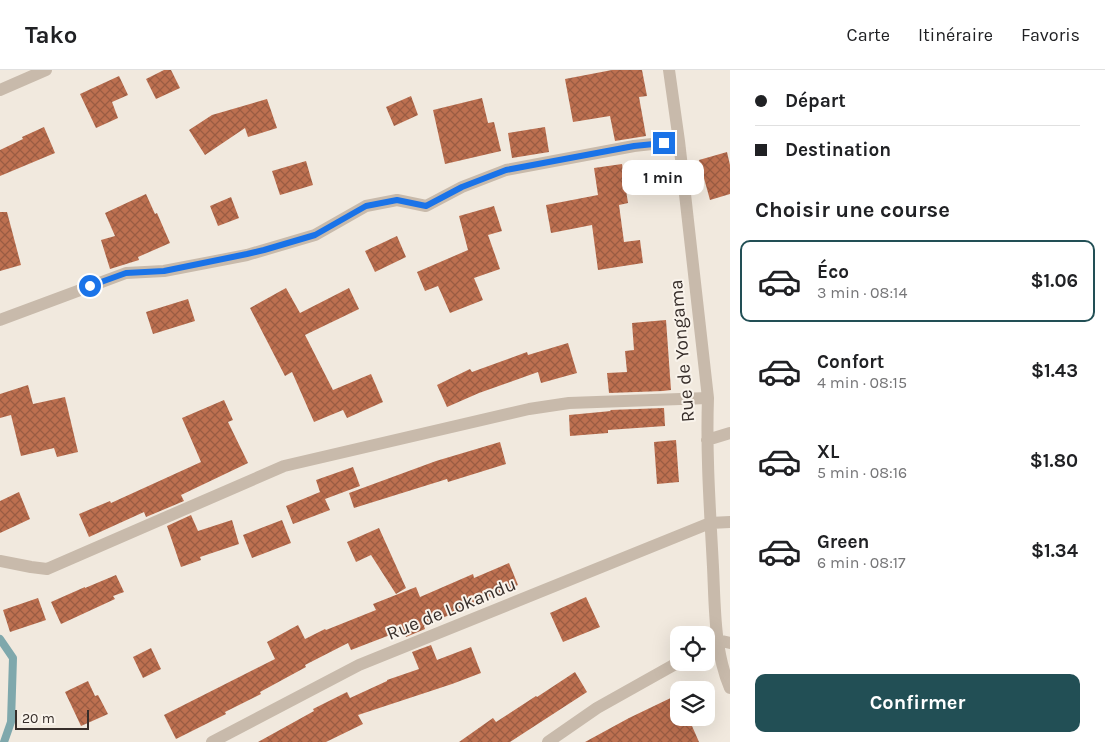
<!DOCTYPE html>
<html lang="fr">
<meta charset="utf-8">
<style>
body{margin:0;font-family:Karla,sans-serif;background:#f2f2f2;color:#202124;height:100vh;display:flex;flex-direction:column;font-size:19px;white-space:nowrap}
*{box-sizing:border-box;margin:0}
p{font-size:16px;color:#757577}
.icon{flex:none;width:28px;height:28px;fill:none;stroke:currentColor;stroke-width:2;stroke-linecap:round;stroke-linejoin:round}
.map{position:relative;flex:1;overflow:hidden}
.drawer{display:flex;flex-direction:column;background:#fff;width:375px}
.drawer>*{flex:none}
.banner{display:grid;align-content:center;height:110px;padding:0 25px;background:#fff}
.controls{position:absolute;left:670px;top:556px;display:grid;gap:10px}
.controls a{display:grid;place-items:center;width:45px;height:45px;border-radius:10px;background:#fff;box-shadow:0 5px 20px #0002;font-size:25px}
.scale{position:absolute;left:15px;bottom:12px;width:74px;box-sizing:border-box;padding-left:5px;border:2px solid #372e2a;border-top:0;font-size:14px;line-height:18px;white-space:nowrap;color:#372e2a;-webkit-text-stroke:4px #f9f3eb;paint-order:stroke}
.end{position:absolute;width:22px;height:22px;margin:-11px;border:6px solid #1a73e8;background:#fff;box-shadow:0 0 0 2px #fff}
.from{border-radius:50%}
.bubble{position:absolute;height:35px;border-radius:10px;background:#fff;box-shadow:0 5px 20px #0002;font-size:16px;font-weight:700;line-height:35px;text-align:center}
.banner b{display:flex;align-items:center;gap:18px;height:48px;font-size:19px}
.banner b+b{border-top:1px solid #e0e0e0}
.banner i{width:12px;height:12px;background:#202124}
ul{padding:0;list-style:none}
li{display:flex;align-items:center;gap:15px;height:82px;margin:0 10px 8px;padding:0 15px;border:2px solid transparent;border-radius:10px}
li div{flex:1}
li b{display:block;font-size:19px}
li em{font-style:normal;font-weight:700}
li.active{border-color:#224f55}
li>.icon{width:45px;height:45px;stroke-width:1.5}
h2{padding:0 25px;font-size:22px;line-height:60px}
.cta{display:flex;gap:10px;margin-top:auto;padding:10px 25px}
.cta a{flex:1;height:58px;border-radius:10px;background:#224f55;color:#fff;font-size:20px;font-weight:700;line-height:58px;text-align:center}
header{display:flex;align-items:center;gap:30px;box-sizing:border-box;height:70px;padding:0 25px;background:#fff;border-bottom:1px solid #e0e0e0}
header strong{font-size:24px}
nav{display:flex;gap:28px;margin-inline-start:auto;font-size:18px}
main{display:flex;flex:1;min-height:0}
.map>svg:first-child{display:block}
</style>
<header>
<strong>Tako</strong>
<nav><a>Carte</a><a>Itinéraire</a><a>Favoris</a></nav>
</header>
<main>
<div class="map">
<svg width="730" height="672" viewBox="0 0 730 672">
<defs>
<pattern id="building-cross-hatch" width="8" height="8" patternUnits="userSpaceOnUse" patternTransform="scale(1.25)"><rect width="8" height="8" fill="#bd7050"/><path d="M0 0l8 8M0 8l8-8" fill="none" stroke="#9a5c43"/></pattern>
</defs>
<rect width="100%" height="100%" fill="#f1e9de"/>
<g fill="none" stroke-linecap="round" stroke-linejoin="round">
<path stroke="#7fa8ac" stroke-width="8" d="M0,569L13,588L11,652L4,672"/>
</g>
<path fill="url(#building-cross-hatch)" d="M164,0H171L180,18L156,29L146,9Z
M612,0H642L647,26L639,27L646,66L615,71L610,46L573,52L565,9Z
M119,6L128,25L112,32L118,48L96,58L80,24Z
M411,26L418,45L394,56L386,37Z
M482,28L488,53L494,52L501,81L445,94L433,40Z
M267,29L277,58L248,67L245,58L205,85L189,60L212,45Z
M44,57L55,83L0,106V80L23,69L22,67Z
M545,57L549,82L512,88L508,63Z
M727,82L730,95V124L710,130L699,90Z
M306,91L313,115L280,125L272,101Z
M622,94L628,133L619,135L624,172L640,170L643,193L598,200L592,155L551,163L546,135L598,125L594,98Z
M146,124L155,144L157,143L170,173L138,187L139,190L110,199L101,170L115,166L105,143Z
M231,127L239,148L218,156L210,136Z
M494,136L502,161L488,165L500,199L474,208L483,230L450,243L438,216L425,221L417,202L468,180L459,146Z
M0,142H7L21,195L0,201Z
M397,166L406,187L375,202L365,181Z
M286,218L300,243L349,218L359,239L305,265L333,320L371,304L383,332L347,348L343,340L314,352L292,302L285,306L250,238Z
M188,229L195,251L153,264L146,242Z
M666,250L671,320L663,321L609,323L607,303L627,302L625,281L634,280L632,253Z
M568,273L577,303L541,313L538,302L479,323L447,337L437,315L470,299L472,302L527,282L528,285Z
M28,315L33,334L65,327L78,382L57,387L54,378L21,386L11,345L0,348V324Z
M224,330L233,350L228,352L248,393L181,425L184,431L146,447L144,442L89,467L79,444L110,431L111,433L201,392L182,348Z
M664,338L665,356L608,360V363L570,366L569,345L611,341L610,340Z
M676,370L679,412L657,414L654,372Z
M500,372L506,394L448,412L447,409L354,438L349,423L436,391Z
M353,397L360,416L325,429L330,440L293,454L286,436L320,422L316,410Z
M19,422L30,449L0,463V431Z
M191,445L198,461L232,450L239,474L200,487L201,490L181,497L167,456Z
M282,450L291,473L252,488L243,465Z
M379,458L406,518L396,524L371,485L356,492L347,472Z
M509,493L518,515L424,556L425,559L406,567L403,560L351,580L348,573L305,595L306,597L260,622L261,624L225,642L226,644L176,669L164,645L275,589L267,572L298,555L305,569L325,559L326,560L376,540L373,534L416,517L420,527L473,504L474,508Z
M116,505L124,522L113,526L115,529L61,554L51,532L85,517V518Z
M586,527L600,557L563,572L550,543Z
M38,528L46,550L10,562L3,540Z
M431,575L437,590L471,577L481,603L452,614L358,645L363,654L326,672H258L314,641L313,639L347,622L350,628L387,611V610L419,599L412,582Z
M151,578L161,599L143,608L133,587Z
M575,602L587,622L510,672H459L493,648L496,652L536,626L537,627Z
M88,611L95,626L98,625L108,644L81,656L65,622Z
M700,614L703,620H688Z
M679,624V648H706V627L715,645L692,656L699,672H585L629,648Z"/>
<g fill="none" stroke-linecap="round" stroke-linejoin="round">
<path stroke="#c8baab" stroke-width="12" d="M669,0L679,71L708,328C706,384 710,440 713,497C715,537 714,580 730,618
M0,20L46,0
M0,250L126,203L164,201L247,185L315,165L366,136L397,130L426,136L462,117L506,100L634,76L679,71
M707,370L730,363
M0,491L31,497L47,499L284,396L529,339L569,333L708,328
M706,577L717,570L730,573
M212,672L359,595L710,453L730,452
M548,672L597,638L679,592"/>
</g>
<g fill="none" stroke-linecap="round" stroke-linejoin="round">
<path stroke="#1a73e8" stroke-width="6" d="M90,216L126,203L164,201L247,184L264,180L315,165L366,136L397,130L426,136L462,117L506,100L634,76L664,73"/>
</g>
<g text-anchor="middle" stroke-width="4" stroke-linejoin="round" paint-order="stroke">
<g font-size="19" fill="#372e2a" stroke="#f9f3eb">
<text transform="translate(681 281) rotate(-95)" y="7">Rue de Yongama</text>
<text transform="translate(451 538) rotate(-22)" y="7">Rue de Lokandu</text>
</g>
</g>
</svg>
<div class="controls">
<a><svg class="icon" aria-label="locate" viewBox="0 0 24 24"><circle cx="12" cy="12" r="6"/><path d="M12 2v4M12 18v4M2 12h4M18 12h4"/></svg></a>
<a><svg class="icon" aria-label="layers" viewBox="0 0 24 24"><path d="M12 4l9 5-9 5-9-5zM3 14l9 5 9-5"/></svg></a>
</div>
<div class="scale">20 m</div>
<i class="end from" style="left:90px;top:216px"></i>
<i class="end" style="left:664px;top:73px"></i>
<div class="bubble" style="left:622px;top:90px;width:82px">1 min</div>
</div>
<section class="drawer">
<div class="banner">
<b><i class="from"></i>Départ</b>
<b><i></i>Destination</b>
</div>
<h2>Choisir une course</h2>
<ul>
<li class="active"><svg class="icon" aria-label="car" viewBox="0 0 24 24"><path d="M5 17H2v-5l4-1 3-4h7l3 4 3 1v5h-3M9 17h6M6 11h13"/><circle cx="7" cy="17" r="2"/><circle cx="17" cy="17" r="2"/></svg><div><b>Éco</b><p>3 min · 08:14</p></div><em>$1.06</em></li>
<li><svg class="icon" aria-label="car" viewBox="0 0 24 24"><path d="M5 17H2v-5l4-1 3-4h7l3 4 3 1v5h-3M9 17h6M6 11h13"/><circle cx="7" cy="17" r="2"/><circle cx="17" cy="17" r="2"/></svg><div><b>Confort</b><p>4 min · 08:15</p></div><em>$1.43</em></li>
<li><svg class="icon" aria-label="car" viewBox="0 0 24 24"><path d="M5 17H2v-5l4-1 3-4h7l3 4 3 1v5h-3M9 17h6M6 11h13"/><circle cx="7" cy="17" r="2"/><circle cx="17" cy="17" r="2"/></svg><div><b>XL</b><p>5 min · 08:16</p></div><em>$1.80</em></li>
<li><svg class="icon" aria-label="car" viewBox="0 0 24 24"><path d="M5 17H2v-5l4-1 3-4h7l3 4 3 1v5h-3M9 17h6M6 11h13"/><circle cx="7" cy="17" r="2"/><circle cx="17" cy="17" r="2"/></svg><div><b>Green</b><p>6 min · 08:17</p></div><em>$1.34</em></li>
</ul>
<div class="cta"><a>Confirmer</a></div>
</section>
</main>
